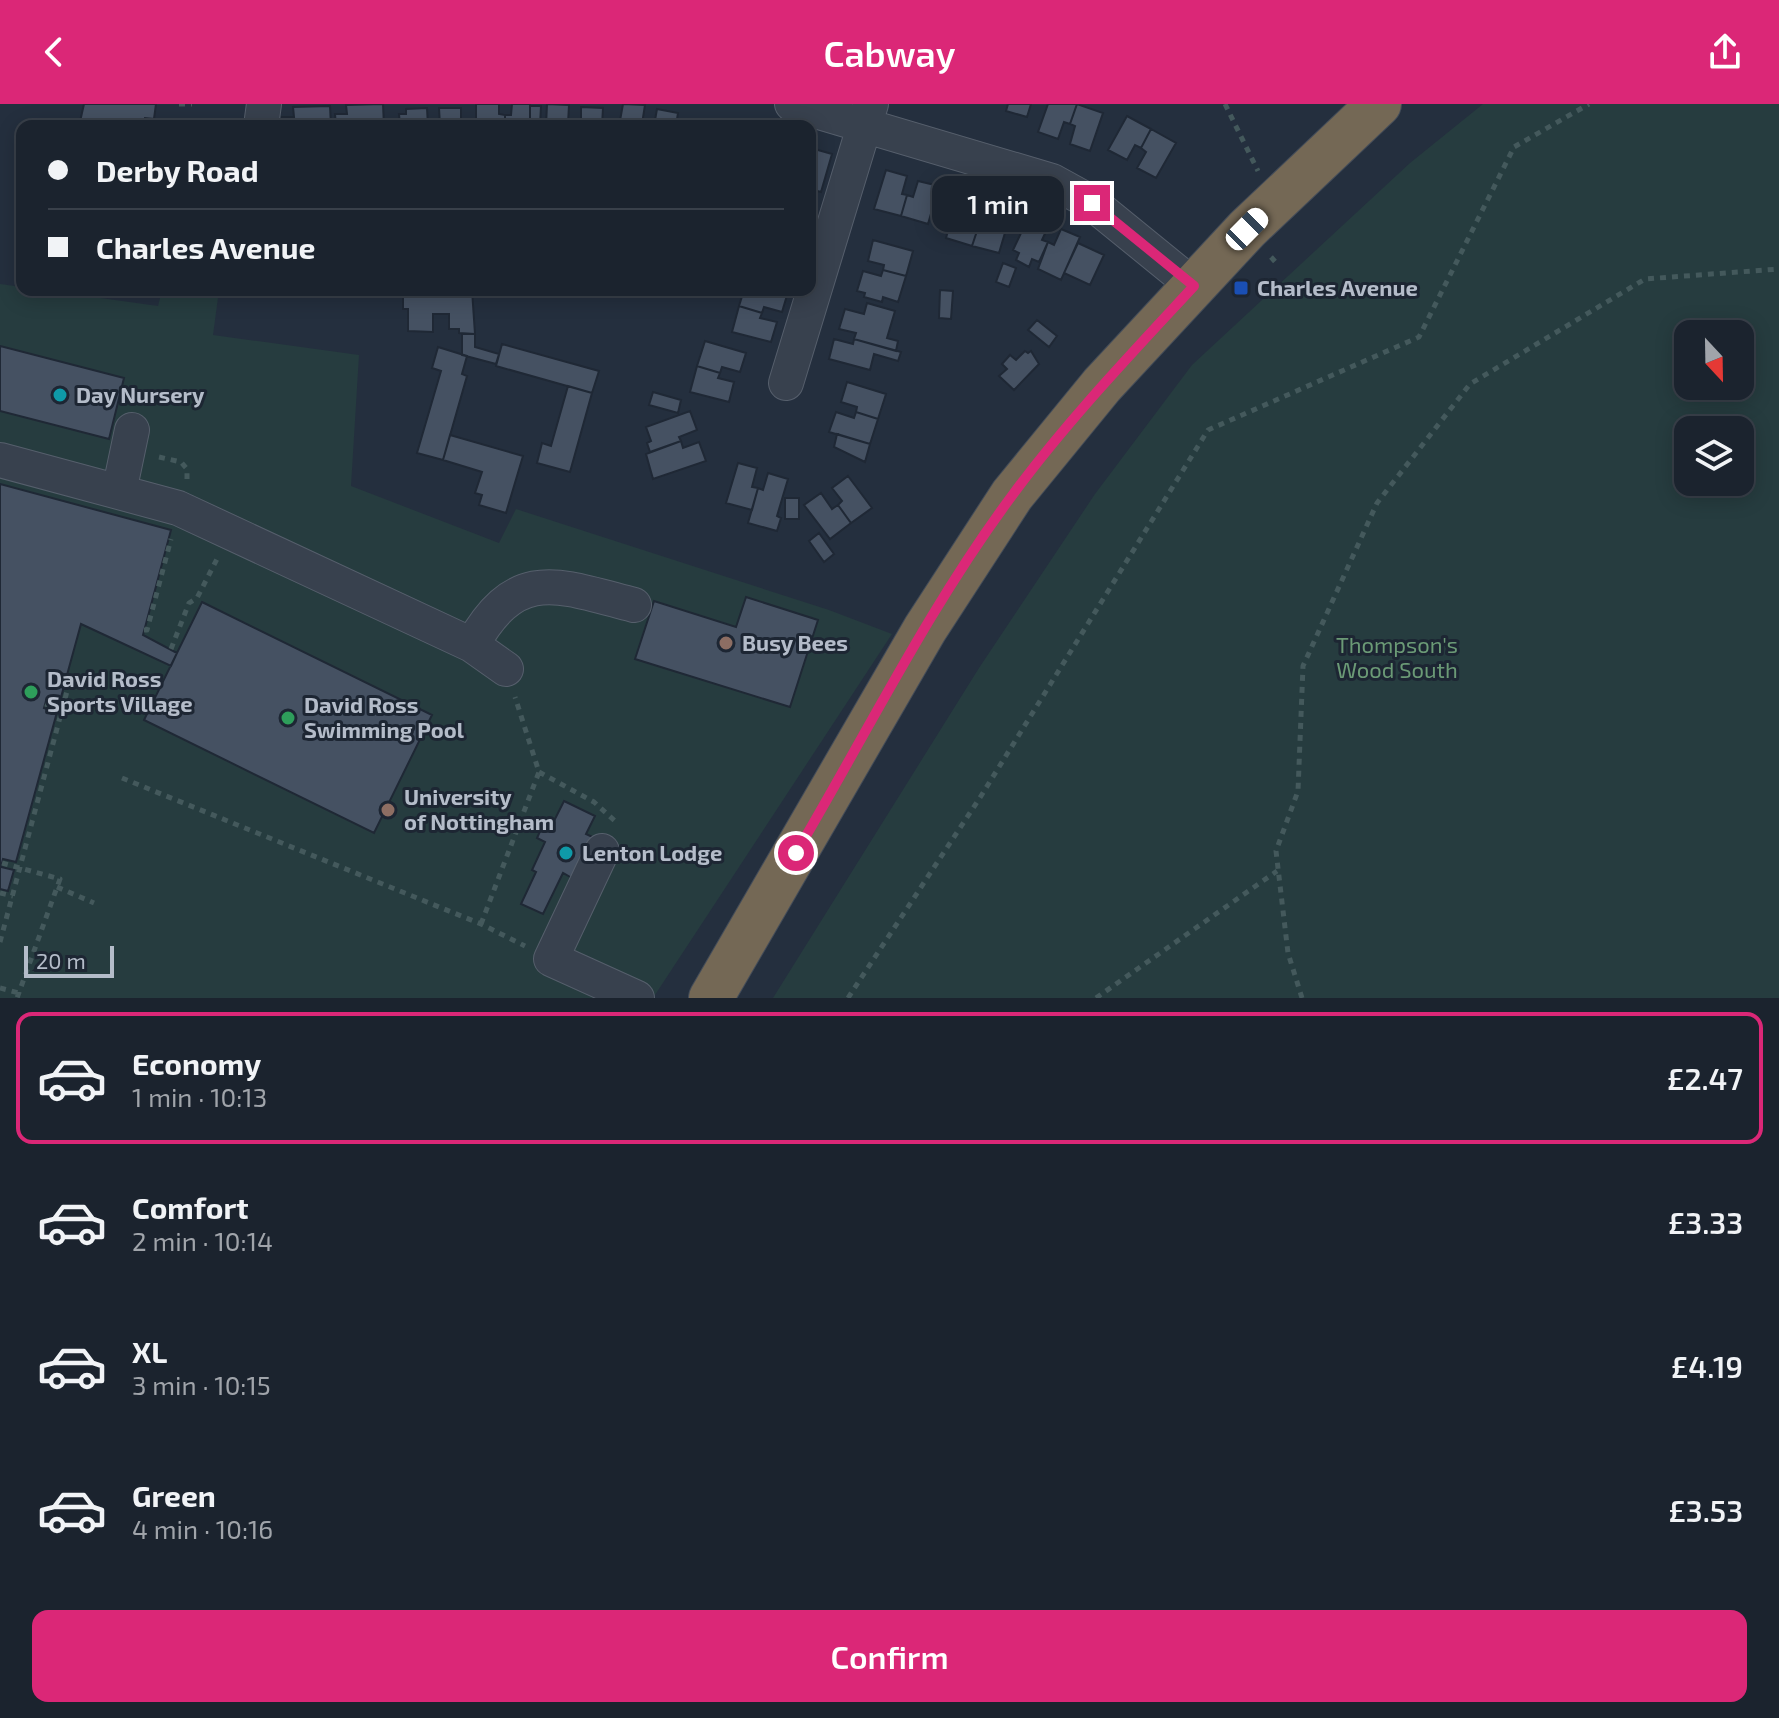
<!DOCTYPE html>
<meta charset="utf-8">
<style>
body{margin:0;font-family:"Exo 2",sans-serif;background:#282f3a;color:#f1f3f6;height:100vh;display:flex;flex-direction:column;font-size:30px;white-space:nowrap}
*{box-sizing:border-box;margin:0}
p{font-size:26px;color:#a0a4aa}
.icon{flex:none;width:44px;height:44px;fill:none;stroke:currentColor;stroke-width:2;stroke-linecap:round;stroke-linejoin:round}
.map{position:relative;height:894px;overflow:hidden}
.side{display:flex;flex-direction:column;background:#1b232e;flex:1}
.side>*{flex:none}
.top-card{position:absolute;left:16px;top:16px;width:800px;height:176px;border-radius:16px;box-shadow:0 4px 20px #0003,0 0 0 2px #39404a;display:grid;align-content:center;height:176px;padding:0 32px;background:#1b232e}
.needle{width:52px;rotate:158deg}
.buttons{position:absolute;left:1674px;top:216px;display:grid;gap:16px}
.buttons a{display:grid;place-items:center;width:80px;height:80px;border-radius:16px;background:#1b232e;box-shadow:0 4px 20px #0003,0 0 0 2px #39404a;font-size:40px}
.scale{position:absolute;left:24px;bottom:20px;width:90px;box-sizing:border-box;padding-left:8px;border:4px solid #b4bcc9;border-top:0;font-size:22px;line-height:28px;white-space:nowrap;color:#b4bcc9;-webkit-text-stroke:6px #1d2633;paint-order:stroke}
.end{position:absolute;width:36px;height:36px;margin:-18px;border:10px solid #db2777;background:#fff;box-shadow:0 0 0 4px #fff}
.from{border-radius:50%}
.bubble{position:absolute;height:56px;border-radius:16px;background:#1b232e;box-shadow:0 4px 20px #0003,0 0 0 2px #39404a;font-size:26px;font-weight:600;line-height:56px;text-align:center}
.car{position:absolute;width:24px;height:48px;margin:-24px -12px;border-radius:10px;box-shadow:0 0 6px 2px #0007;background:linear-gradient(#fff 24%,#345 0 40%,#fff 0 76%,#345 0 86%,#fff 0)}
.top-card b{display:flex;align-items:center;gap:28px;height:76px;font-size:30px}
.top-card b+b{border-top:2px solid #39404a}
.top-card i{width:20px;height:20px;background:#f1f3f6}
ul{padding:14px 0 0;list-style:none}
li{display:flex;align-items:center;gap:24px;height:132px;margin:0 16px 12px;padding:0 16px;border:4px solid transparent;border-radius:16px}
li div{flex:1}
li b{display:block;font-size:30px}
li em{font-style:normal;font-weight:600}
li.on{border-color:#db2777}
li>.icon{width:72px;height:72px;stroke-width:1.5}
.action{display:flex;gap:16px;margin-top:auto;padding:16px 32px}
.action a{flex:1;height:92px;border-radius:16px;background:#db2777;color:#fff;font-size:32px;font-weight:600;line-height:92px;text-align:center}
header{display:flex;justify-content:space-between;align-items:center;height:104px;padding:0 32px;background:#db2777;color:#fff;font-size:36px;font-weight:600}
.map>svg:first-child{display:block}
</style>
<header><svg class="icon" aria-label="back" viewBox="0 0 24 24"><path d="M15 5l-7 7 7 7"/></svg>Cabway<svg class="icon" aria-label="share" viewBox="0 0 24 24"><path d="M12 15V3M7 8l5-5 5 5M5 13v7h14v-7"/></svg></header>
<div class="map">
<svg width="1779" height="894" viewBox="0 0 1779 894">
<rect width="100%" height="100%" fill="#242f3e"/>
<path fill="#263c3f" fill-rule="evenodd" d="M1483,0H1779V894H773L979,564L1095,390L1192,261L1410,59ZM1688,230H1740V282H1688ZM1688,326H1740V378H1688Z
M0,180L22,183V186H43L158,202L162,186H219L213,231L359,251L351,382L499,439L516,405L829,506L892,530L653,894H0Z"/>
<path fill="#455162" stroke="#1f2835" stroke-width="2" d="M84,0H156L154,15L145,14L144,22H79Z
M383,0L384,22H336L335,10H347L346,1Z
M476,0H499V10L505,11V22H476Z
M512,0H530V22H505V11H511Z
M547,0L569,1L568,20L574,22H546Z
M623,0L645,1L642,20L647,22H619Z
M1008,0H1031L1027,13L1006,7Z
M1048,0H1077L1070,20L1064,18L1058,35L1038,28Z
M1077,0L1103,9L1090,47L1070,40L1075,22L1070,20Z
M330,2L331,22H283L282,13H294L293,3Z
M530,2H541L540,22H530Z
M581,3L603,4L602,22H574L581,20Z
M427,4L428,22H400L399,10H406V5Z
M439,4H461V22H440Z
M657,5L678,9L676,22H647H654Z
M1127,12L1151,25L1141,44L1135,41L1127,56L1108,46Z
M1151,25L1176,39L1156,74L1137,64L1146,48L1141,44Z
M811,44L832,50L821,88L810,85Z
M886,66L907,72L902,90L907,91L901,112L874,105Z
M918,77L939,82L928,120L901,112L907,91L913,93Z
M957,95L978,101L973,119L979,121L972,142L946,134Z
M990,106L1010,112L999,149L972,142L979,121L985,122Z
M1030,110L1050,119L1042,136L1048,138L1039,158L1032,155L1029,163L1016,156L1019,149L1013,146Z
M1061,125L1080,133L1061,176L1038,165L1048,138L1054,141Z
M873,136L913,147L906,172L883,166L884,161L868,157Z
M1078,139L1104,151L1090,181L1064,169Z
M1003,159L1016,164L1009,183L996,178Z
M883,166L906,172L898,198L883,193L882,198L864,193L865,189L857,187L863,167L881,172Z
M403,186H472L475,230L459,229V225H449V210H433V228L408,227V205H403Z
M744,186H780L788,188L782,208L764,203L762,209L739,202Z
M940,186L953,187L951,215L939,214Z
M867,199L895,207L887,234L898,237L896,247L854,235L856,229L839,225L845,205L864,210Z
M739,202L762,209L760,214L777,218L771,238L732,228Z
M1037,216L1057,232L1049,243L1028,226Z
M462,230H475V243L499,250L496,260L462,251Z
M834,235L853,240L854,235L901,248L898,257L874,250L870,266L829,255Z
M705,237L746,249L740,268L722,263L720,269L697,262Z
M502,240L599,267L592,289L496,262Z
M0,242L124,274L109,335L0,307Z
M438,243L467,252L462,270L467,272L443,356L417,349L441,267L432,264Z
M1025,247L1028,249L1031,247L1039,260L1014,286L999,272L1007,265L1002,260L1010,251L1016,256Z
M697,262L720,269L718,274L734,278L729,298L690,288Z
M847,278L886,290L878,315L856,308L857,303L841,298Z
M568,282L592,289L570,368L537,359L542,339L551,342Z
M653,288L681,296L678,309L649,301Z
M690,307L697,326L679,333L681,337L650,348L647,339L651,337L646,323Z
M836,308L854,314L856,308L878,315L870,340L829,328Z
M837,330L870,340L865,358L834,343Z
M450,331L523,352L506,409L479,401L482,391L475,389L482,368L443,356Z
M681,337L683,344L699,338L706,357L653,375L646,350Z
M738,359L757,364L752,383L758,384L752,406L726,399Z
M768,369L788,375L777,412L781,414L777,427L748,419L758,384L763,386Z
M848,372L872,404L851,419L838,401L842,397L832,384Z
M0,380L171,426L143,531L177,549L171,562L81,520L67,571L54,567L52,575L65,579L59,600L46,597L44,604L57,608L16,758L3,755L1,763L14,766L8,787L0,785Z
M821,389L832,405L838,401L851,419L830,435L804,401Z
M785,394H799V415H785Z
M819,429L834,450L824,458L809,437Z
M746,493L818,516L790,603L635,555L654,497L736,523Z
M202,498L432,611L374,729L144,616Z
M564,697L595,712L586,730L599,736L572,774L563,769L543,810L521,800L536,768L532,766L545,738L537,734L546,714L554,717Z"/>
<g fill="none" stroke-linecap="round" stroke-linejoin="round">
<g stroke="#565f6c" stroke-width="36">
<path id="minor" d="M792,0L1052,77L1092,99L1194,182
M261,22L264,0
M786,279L871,0
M0,356L178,404L472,541L506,565
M119,388L132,326
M472,541C517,461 557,481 634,501
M602,747L551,855L637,894"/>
</g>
<g stroke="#434c59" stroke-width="46">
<path id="highway" d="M711,894L925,525L1012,391L1102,281L1247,125L1379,0"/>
</g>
<path stroke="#44595c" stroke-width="5" stroke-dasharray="6 6" stroke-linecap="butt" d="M179,0H192
M1225,0L1258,67
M1271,153L1278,161
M159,353L181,358L187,365V375
M144,526H147L171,435
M171,545L189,499L197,494L217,455
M45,600L63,605
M539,668L594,698L615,717
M122,674L481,820L525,842
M2,759L60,775L17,894
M57,783L94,799
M0,789L13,792
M481,820L539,668L515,593
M0,838L70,576L53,571
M0,884L19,889
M848,894L981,692L1208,326L1419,233L1514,43L1589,0
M1096,894L1277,767
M1302,894L1288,849L1276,747L1298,687L1303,562L1377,399L1470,280L1645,175L1779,165"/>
<use href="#minor" stroke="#38414e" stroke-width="34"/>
<use href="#highway" stroke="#746855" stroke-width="44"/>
</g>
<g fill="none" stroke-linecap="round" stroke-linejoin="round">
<path stroke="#db2777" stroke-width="10" d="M796,749C867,629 930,501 1014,389C1068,316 1132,249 1194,182L1092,99"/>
</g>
<rect fill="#1a4fb4" stroke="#1d2633" stroke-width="3" x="1233" y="176" width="16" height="16" rx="4"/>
<g fill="#0f9aa8" stroke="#1d2633" stroke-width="3">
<circle cx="60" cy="291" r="8"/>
<circle cx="566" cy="749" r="8"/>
</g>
<g fill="#8d6e63" stroke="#1d2633" stroke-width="3">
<circle cx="726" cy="539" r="8"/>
<circle cx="388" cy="706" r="8"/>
</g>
<g fill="#2e9e5b" stroke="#1d2633" stroke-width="3">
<circle cx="31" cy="588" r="8"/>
<circle cx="288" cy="614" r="8"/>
</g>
<g text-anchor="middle" stroke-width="6" stroke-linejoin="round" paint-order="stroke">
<g font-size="22" font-weight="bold" fill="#b4bcc9" stroke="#1d2633" text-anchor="start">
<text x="1257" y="192">Charles Avenue</text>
<text x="76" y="299">Day Nursery</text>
<text x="742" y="547">Busy Bees</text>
<text x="47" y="583">David Ross<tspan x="47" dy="25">Sports Village</tspan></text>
<text x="304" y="609">David Ross<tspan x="304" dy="25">Swimming Pool</tspan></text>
<text x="404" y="701">University<tspan x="404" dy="25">of Nottingham</tspan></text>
<text x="582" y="757">Lenton Lodge</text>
</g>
<g font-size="22" fill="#6b9a76" stroke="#1d2633">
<text x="1397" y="549">Thompson's<tspan x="1397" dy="25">Wood South</tspan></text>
</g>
</g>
</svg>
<div class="buttons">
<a><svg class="needle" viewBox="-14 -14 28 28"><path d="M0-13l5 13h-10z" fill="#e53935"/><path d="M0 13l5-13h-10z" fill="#a0a4aa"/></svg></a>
<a><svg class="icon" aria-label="layers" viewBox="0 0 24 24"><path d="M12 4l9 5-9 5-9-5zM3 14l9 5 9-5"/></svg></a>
</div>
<div class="scale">20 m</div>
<i class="end from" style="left:796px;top:749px"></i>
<i class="end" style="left:1092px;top:99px"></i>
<div class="bubble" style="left:932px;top:72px;width:132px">1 min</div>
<i class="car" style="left:1247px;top:125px;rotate:45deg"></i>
<div class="top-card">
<b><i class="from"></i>Derby Road</b>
<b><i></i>Charles Avenue</b>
</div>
</div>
<section class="side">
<ul>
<li class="on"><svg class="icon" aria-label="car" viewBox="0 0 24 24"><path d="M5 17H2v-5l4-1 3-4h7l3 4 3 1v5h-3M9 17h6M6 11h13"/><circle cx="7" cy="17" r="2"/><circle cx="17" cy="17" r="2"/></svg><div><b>Economy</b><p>1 min · 10:13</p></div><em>£2.47</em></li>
<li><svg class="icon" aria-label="car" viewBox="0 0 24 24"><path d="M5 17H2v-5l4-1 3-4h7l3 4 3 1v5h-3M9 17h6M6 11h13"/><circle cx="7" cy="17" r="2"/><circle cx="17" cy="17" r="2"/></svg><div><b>Comfort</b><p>2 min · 10:14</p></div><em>£3.33</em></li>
<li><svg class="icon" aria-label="car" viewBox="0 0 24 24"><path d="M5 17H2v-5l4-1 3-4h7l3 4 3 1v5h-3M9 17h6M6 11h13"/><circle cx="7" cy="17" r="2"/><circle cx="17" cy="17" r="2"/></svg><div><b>XL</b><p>3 min · 10:15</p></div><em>£4.19</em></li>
<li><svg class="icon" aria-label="car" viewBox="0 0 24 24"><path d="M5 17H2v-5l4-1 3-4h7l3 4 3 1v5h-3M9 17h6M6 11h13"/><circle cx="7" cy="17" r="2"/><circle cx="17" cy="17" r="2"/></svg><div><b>Green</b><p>4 min · 10:16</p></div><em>£3.53</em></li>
</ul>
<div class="action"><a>Confirm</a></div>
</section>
